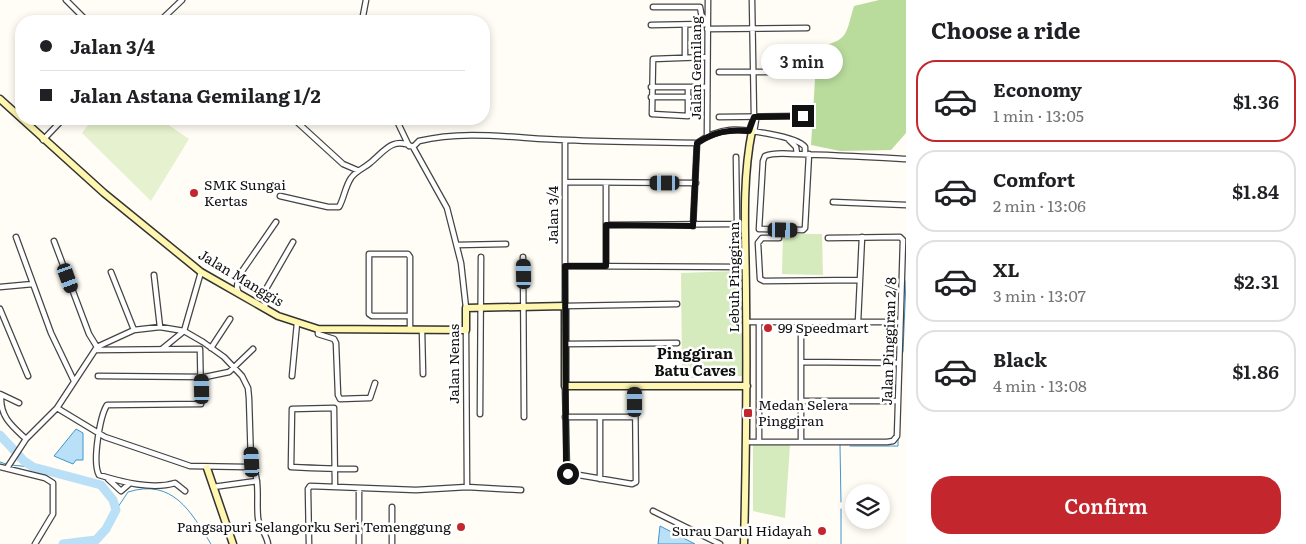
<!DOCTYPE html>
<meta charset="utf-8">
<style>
body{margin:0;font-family:Literata,serif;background:#f6f6f6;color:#202124;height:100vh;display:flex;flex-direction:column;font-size:19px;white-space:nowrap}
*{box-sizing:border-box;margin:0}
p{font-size:16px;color:#757577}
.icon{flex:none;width:28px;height:28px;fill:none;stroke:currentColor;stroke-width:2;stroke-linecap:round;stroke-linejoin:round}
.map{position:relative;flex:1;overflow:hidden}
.details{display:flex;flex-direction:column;background:#fff;width:400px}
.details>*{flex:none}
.guide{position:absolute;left:15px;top:15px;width:475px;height:110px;border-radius:20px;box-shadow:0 2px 8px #0003;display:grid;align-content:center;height:110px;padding:0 25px;background:#fff}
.buttons{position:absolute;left:845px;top:484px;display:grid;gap:10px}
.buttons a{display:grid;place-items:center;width:45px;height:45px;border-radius:50%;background:#fff;box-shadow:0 2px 8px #0003;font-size:25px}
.end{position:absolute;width:22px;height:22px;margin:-11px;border:6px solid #111;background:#fff;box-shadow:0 0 0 2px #fff}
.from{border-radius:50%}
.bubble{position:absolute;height:35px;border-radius:18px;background:#fff;box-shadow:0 2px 8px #0003;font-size:16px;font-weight:600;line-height:35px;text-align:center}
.car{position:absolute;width:15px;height:30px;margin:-15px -8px;border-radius:6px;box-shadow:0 0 4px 1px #0007;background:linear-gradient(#222 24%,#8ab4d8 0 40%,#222 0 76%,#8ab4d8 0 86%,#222 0)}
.guide b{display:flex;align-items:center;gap:18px;height:48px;font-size:19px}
.guide b+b{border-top:1px solid #e0e0e0}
.guide i{width:12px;height:12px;background:#202124}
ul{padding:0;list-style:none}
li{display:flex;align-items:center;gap:15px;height:82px;margin:0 10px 8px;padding:0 15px;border:2px solid #e0e0e0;border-radius:20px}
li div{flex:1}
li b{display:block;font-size:19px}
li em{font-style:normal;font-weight:600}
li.current{border-color:#c4262e}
li>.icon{width:45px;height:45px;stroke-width:1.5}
h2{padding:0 25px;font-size:22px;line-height:60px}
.button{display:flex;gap:10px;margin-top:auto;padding:10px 25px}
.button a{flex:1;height:58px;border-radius:20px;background:#c4262e;color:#fff;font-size:20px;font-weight:600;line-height:58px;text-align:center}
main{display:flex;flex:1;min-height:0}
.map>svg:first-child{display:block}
</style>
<main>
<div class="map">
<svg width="906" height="544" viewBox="0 0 906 544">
<rect width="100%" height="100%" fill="#fffdf5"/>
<path fill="#d5ebbd" d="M783,234H822L823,275L782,274Z
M736,271L741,275V279L742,376L691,378L682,367L681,273Z
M753,444L790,445L785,518L753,511Z"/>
<path fill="#b9dc9c" d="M879,0H906V133L891,150L840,151L811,145L817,47C849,40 845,36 854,6Z"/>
<path fill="#e6f2cf" d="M93,119H160L189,139L151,201L82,133Z"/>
<path fill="#b9e0f7" stroke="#3f96cf" d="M76,429L83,433V460H76L73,464L54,456Z
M660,526L695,544H658Z"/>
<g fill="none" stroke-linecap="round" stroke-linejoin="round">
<path stroke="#3f96cf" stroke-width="1" d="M903,352L906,281
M901,390L902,361
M840,445L841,502
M850,446H898V438
M0,462L6,464
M10,465L33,467
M841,509V544
M116,510L128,492C173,478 191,512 211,544"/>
<path stroke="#b9e0f7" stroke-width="9" d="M0,435L24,461L33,467L101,485L113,500L116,510L106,529L96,540L63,544"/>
<g stroke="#444" stroke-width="7">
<path id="street" d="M66,0L87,21
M752,0L754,117L756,120L754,132
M653,7H700L703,24
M160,21L182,0
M362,21L366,0
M651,25L706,24
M685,25V57
M707,29L807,28
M719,72H804
M651,87H707
M688,87V116L652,114L653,59L707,57
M651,97H689
M719,117L803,116
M396,119L409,146
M297,122L343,164L357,170
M749,131L754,117
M707,136L708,0
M43,140L63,119
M565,140V306L677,304
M789,140L796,147L797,154
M697,143C707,136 718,131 730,130C744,129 797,136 805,147V154
M413,147L419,141C467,129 519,139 567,140C610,142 654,142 697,143
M809,154L805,228L803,230L759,229L763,161L765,156C775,152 786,154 796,154C833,155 869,157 906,159
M565,182L696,183
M606,183V266
M280,196L328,207H339C344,198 345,187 351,178C357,170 363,169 370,163C384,152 392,136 413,147L447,208L461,263L466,308
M833,202L906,205
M606,225L735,224L737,221L736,157
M693,226L697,143
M16,237L51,333L74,381
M779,238H762L758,243L760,279L764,281L860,280
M54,241L89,334L97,347
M457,245L506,244
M523,257L524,417
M565,266L746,267
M111,272L134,330
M154,275L160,327
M0,287L33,284
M239,294L237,288L238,277L276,222
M265,308L266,289L293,242
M0,309L28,376
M410,316H372L369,314V254H408L410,257V330
M747,322H900
M759,322V442
M801,322V442
M858,322L862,237
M318,329V334L334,339L336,343L338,395L340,399L370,398L375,383
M422,330L423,374
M466,330L467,487
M184,331L201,272
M565,344L677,343
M211,348L230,319
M162,349L184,331
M95,350L200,349
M802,362L899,363
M98,376L205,377L229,372L253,349
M292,376L297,323
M565,386L567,473L632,484L636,482L635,386
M0,394L19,403
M1,396C0,417 12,426 26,439
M802,401H898
M57,408L105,437L190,466L246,467L251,463
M480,414L481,257
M565,417H635
M600,417V479
M746,442H887L893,441L897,436L903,240L900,237L828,238
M0,467L45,478L53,483V514L35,544
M7,468L26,439L57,408L97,347L134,330L160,327L184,331L203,342L224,357L242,376L248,388L249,398L251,463C261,480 256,500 258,518C259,527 267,535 268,544
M108,479L121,491L129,484
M213,487L257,481
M335,487L334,410V408L292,409L291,467C312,468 334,469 355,469
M359,488V544
M185,491L175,483C152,490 122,482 99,475C92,462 100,416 107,405L201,404L200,350
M653,511L720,544
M309,544L308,489L310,486L416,490L467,487L521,490
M392,544V507"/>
</g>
<g stroke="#333" stroke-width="9">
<path id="secondary" d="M0,99L104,193L201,272L278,316L318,329L466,330V308L565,306V386H747
M207,468L233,544
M744,544C746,462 747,380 746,298C746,243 741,185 752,131"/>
</g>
<use href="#street" stroke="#fff" stroke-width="4.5"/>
<use href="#secondary" stroke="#fff6b0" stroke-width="6"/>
</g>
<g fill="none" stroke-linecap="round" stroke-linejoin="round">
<path stroke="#111" stroke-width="6" d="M568,474L566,471L565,266H606V225L693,226L697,143C714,132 729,129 749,131L754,117L803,116"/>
</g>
<g fill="#c4262e" stroke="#fff" stroke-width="2">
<circle cx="194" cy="193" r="5"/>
<circle cx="768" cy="328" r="5"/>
<rect x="743" y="408" width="10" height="10" rx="2.5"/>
<circle cx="461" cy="527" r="5"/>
<circle cx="822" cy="531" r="5"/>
</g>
<g text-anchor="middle" stroke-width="5" stroke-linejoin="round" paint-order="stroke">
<g font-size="14" fill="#111" stroke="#fff">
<text transform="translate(696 68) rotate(-90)" y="5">Jalan Gemilang</text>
<text transform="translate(553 215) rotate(-90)" y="5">Jalan 3/4</text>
<text transform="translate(734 277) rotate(-90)" y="5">Lebuh Pinggiran</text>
<text transform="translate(241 278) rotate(31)" y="5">Jalan Manggis</text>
<text transform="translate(889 341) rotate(-88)" y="5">Jalan Pinggiran 2/8</text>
<text transform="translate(454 364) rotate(-90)" y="5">Jalan Nenas</text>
</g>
<g font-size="14" fill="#111" stroke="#fff" text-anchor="start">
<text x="204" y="190">SMK Sungai<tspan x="204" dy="16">Kertas</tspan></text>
<text x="778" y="333">99 Speedmart</text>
<text x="758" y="410">Medan Selera<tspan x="758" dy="16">Pinggiran</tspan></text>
<text x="451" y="532" text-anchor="end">Pangsapuri Selangorku Seri Temenggung</text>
<text x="812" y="536" text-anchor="end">Surau Darul Hidayah</text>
</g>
<g font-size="15" font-weight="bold" fill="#111" stroke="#fff">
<text x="695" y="359">Pinggiran<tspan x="695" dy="17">Batu Caves</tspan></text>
</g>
</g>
</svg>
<div class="buttons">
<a><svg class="icon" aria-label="layers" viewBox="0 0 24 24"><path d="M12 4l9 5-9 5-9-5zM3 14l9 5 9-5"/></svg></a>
</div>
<i class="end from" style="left:568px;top:474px"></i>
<i class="end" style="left:803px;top:116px"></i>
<div class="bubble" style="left:761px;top:44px;width:82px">3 min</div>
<i class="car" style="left:665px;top:183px;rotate:270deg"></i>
<i class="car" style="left:783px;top:230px;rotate:91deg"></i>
<i class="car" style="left:524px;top:274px;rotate:359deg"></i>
<i class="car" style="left:68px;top:278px;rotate:160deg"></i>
<i class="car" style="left:202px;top:389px;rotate:359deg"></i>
<i class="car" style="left:635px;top:402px;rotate:0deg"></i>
<i class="car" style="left:252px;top:462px;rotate:357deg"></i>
<div class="guide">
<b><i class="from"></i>Jalan 3/4</b>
<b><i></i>Jalan Astana Gemilang 1/2</b>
</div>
</div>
<section class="details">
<h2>Choose a ride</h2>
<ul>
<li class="current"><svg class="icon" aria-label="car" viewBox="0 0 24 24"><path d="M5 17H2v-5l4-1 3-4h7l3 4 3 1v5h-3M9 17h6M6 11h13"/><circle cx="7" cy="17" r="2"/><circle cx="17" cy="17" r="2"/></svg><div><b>Economy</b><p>1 min · 13:05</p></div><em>$1.36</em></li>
<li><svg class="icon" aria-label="car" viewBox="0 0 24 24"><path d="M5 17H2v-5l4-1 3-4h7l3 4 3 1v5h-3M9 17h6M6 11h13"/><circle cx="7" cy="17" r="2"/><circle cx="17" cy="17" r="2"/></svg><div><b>Comfort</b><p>2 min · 13:06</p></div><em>$1.84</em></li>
<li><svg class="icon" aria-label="car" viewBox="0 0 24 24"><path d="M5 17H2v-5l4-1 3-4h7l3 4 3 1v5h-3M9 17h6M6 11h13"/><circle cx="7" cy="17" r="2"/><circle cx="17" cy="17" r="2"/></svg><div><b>XL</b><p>3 min · 13:07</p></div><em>$2.31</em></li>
<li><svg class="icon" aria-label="car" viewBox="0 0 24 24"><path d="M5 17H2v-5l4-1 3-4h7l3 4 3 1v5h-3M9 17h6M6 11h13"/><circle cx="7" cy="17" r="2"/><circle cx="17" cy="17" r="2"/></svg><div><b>Black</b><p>4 min · 13:08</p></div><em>$1.86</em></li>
</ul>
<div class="button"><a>Confirm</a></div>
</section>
</main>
